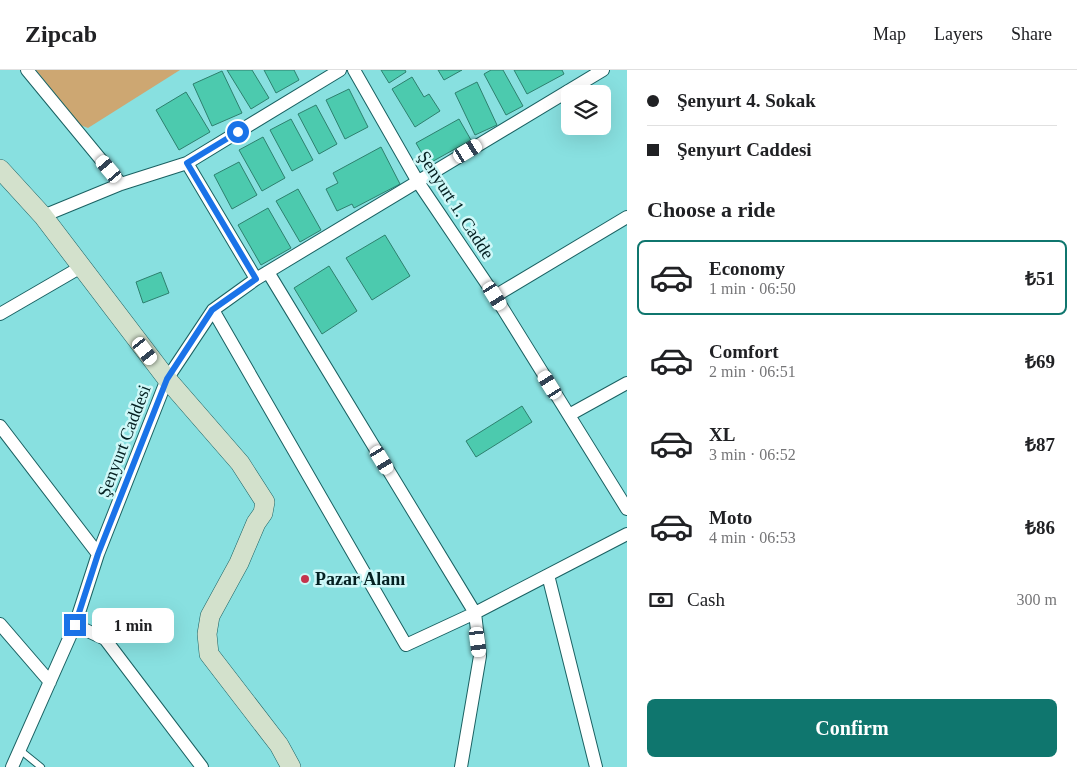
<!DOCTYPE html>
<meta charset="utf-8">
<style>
body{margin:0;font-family:"Times New Roman",serif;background:#f6f6f6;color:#202124;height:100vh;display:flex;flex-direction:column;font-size:19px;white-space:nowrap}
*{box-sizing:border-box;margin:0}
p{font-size:16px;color:#757577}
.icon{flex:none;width:28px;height:28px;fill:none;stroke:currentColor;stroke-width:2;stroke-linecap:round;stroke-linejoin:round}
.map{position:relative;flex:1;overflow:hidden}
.panel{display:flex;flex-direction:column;background:#fff;width:450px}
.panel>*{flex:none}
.hud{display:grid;align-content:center;height:110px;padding:0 20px;background:#fff}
.tools{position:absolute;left:561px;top:15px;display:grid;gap:10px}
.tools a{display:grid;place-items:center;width:50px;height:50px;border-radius:8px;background:#fff;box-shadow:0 5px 20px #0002;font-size:25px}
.end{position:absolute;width:22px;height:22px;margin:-11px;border:6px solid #1a73e8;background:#fff;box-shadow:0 0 0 2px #fff}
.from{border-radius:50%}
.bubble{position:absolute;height:35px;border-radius:8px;background:#fff;box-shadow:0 5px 20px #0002;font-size:16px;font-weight:700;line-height:35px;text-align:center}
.car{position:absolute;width:15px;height:30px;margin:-15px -8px;border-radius:6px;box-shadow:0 0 4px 1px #0007;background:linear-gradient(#fff 24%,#345 0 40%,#fff 0 76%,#345 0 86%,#fff 0)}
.hud b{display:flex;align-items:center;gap:18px;height:48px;font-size:19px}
.hud b+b{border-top:1px solid #e0e0e0}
.hud i{width:12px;height:12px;background:#202124}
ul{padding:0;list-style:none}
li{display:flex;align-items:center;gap:15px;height:75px;margin:0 10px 8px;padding:0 10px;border:2px solid transparent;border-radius:8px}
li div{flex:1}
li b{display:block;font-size:19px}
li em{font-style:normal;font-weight:700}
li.selected{border-color:#0f766e}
li>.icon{width:45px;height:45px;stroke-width:1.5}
h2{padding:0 20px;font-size:22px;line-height:60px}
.pay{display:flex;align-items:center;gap:12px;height:55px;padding:0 20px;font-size:19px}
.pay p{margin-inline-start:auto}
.cta{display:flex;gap:10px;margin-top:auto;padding:10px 20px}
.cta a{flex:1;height:58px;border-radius:8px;background:#0f766e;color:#fff;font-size:20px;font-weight:700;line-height:58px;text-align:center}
header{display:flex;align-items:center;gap:30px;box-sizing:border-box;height:70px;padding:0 25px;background:#fff;border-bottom:1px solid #e0e0e0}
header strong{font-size:24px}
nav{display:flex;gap:28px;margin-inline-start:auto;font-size:18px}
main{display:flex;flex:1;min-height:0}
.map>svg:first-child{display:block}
</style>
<header>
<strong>Zipcab</strong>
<nav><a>Map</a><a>Layers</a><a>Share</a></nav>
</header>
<main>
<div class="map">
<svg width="627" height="697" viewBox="0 0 627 697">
<rect width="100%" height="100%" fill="#88e0e0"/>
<path fill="#cda772" d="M36,0H180L88,58L80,55Z"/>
<path fill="#4ccaae" stroke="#2d806e" d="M227,0H252L269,28L251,39Z
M264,0H294L299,10L276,23Z
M381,0H405L406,2L389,13Z
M438,0H462L444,10Z
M491,0H503L523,36L506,45L484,4Z
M514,0H562L564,4L527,24Z
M222,1L242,43L212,56L193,14Z
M412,7L424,27L429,24L440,41L415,57L392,19Z
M477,12L497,55L475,65L455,23Z
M349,19L368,57L345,69L326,30Z
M186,22L210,62L179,80L156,40Z
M316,35L337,74L319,84L298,44Z
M291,49L313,90L292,101L270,60Z
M459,49L471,70L428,94L416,73Z
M263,67L285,108L262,121L239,80Z
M381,77L400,114L354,138L352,134L337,141L326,119L338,113L333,103Z
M239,92L257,125L232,139L214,105Z
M298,119L321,160L300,172L276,131Z
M268,138L291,178L261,195L238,155Z
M385,165L410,206L372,230L346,188Z
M329,196L357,241L322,264L294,218Z
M161,202L169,223L143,233L136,212Z
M522,336L532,352L476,387L466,371Z"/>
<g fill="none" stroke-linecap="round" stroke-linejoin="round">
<g stroke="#1a6162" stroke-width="8">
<path id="lane" d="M20,680L41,697"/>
</g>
<g stroke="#1a6162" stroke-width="14">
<path id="street" d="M27,0L121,114
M354,0L418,112L495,226L627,439
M187,93L256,209
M43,146L121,114L187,93L340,0
M268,202L475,543L480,586L461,697
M495,226L627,147
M213,240L406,575L475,543L627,464
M0,244L81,197
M569,345L627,313
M0,356L98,484
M548,505L596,697
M0,554L50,612
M75,555L105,569L202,697
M12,697L75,555L98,484L167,309L213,240L256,209L603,0"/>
</g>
<g stroke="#1a6162" stroke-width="20">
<path id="secondary" d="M0,99L43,146L167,309L240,393L265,432L263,443L256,453L239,493L210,546L207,564L209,584L279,675L291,697"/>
</g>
<use href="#lane" stroke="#fff" stroke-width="6"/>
<use href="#street" stroke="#fff" stroke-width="12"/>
<use href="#secondary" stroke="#d3e1cc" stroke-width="19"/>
</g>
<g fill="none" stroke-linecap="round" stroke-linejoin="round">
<path stroke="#1a73e8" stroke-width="6" d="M75,555L98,484L167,309L212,240L256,209L187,93L238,62"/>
</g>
<circle fill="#c4344d" stroke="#cff8f8" stroke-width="2" cx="305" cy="509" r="5"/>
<g text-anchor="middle" stroke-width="5" stroke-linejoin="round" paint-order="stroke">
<g font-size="18" fill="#042021" stroke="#cff8f8">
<text transform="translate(456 135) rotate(57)" y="6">Şenyurt 1. Cadde</text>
<text transform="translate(124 371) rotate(-69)" y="6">Şenyurt Caddesi</text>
</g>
<g font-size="18" font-weight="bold" fill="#042021" stroke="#cff8f8" text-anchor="start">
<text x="315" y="515">Pazar Alanı</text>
</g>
</g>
</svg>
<div class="tools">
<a><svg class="icon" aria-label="layers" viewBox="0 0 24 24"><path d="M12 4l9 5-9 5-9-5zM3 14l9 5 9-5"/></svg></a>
</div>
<i class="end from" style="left:238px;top:62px"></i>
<i class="end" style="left:75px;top:555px"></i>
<div class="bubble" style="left:92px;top:538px;width:82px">1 min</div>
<i class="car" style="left:468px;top:81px;rotate:59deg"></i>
<i class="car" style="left:109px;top:99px;rotate:320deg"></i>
<i class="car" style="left:495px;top:226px;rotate:148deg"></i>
<i class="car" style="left:145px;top:281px;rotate:143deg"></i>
<i class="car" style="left:550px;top:315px;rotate:328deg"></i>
<i class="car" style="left:382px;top:390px;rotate:149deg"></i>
<i class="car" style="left:478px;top:572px;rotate:173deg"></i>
</div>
<section class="panel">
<div class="hud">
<b><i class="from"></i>Şenyurt 4. Sokak</b>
<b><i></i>Şenyurt Caddesi</b>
</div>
<h2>Choose a ride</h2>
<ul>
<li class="selected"><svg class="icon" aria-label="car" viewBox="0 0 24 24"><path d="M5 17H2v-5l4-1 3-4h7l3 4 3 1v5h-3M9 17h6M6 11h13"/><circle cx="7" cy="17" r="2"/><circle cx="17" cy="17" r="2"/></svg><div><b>Economy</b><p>1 min · 06:50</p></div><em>₺51</em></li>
<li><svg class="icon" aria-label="car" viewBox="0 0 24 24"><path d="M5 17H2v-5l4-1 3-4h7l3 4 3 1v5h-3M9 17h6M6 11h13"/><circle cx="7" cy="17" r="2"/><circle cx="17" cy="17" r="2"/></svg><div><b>Comfort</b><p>2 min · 06:51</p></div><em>₺69</em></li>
<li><svg class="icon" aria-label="car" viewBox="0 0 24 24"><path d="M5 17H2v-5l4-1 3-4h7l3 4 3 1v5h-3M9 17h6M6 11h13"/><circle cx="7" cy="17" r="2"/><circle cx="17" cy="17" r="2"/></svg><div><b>XL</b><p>3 min · 06:52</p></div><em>₺87</em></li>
<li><svg class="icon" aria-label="car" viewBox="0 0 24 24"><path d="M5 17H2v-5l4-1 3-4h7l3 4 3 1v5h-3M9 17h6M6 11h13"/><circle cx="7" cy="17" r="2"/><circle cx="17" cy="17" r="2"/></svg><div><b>Moto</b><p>4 min · 06:53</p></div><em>₺86</em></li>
</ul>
<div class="pay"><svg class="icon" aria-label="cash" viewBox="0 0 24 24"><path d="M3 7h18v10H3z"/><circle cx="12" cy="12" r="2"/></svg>Cash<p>300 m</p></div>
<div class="cta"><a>Confirm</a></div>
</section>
</main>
